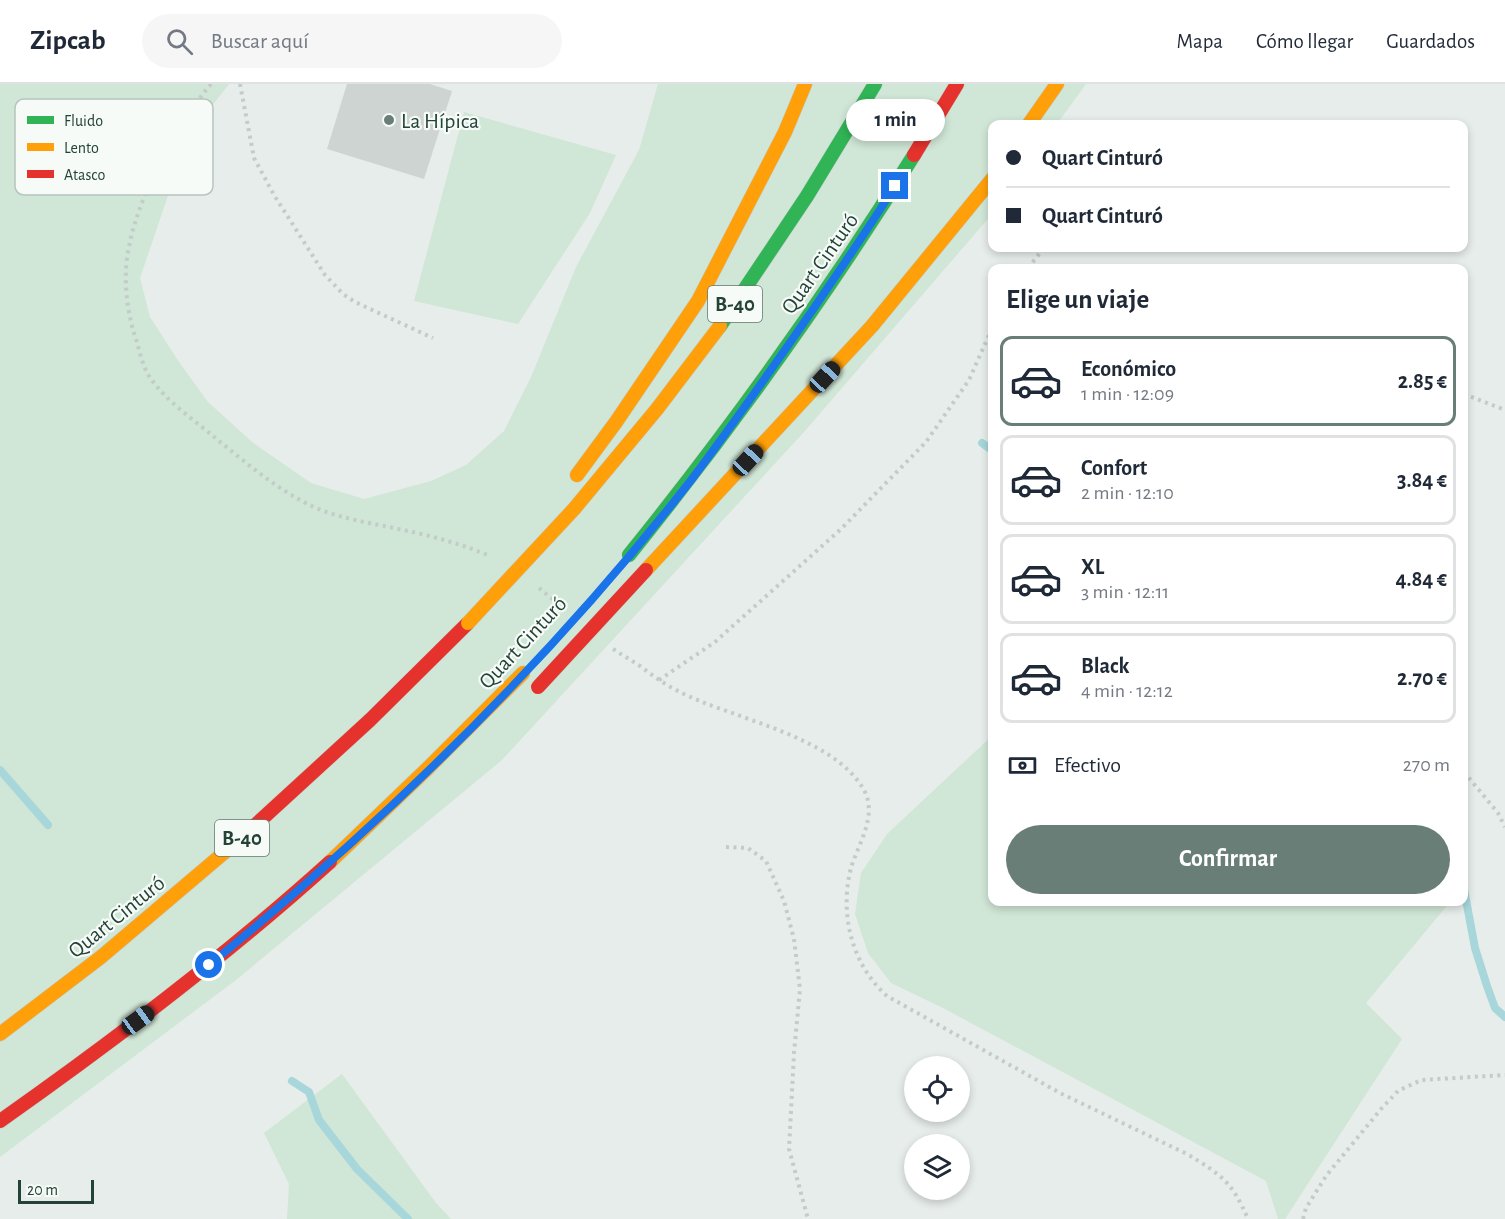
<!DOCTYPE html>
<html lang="es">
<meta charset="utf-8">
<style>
body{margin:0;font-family:"Alegreya Sans",sans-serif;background:#f6f6f7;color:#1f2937;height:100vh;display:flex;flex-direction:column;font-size:22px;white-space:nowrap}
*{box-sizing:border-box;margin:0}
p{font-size:20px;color:#747a83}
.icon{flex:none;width:33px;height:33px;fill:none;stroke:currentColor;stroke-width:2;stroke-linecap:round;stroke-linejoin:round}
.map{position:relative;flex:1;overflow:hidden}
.details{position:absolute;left:988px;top:180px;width:480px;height:642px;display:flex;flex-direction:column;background:#fff;border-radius:12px;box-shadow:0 3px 9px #0003}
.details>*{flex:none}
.banner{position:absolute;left:988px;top:36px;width:480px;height:132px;border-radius:12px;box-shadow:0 3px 9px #0003;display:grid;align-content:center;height:132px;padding:0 18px;background:#fff}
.fabs{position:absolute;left:904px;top:972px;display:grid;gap:12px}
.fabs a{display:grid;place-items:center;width:66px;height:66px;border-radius:50%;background:#fff;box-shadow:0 3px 9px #0003;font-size:30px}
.scale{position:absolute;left:18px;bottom:15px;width:76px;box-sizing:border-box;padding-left:6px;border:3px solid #234238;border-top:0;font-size:16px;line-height:21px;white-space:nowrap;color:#234238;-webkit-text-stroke:4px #f7fbf8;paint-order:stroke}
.end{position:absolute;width:27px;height:27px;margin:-14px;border:8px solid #1a73e8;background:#fff;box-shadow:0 0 0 3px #fff}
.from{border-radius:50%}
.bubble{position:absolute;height:42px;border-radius:21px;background:#fff;box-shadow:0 3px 9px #0003;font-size:20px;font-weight:700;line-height:42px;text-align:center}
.car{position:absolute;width:18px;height:36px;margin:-18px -9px;border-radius:8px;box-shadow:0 0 4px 2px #0007;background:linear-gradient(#222 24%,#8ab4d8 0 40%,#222 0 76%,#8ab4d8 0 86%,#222 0)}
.banner b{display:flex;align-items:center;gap:21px;height:57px;font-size:22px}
.banner b+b{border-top:2px solid #e0e1e3}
.banner i{width:15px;height:15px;background:#1f2937}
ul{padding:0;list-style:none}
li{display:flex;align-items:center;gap:18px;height:90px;margin:0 12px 9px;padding:0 6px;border:3px solid #e0e1e3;border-radius:12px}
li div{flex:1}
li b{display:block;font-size:22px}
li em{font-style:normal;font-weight:700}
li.on{border-color:#687e76}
li>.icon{width:54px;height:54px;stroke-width:1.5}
h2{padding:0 18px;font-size:27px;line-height:72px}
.pay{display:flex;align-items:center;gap:15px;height:66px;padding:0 18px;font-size:22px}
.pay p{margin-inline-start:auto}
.action{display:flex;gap:12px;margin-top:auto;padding:12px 18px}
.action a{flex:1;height:69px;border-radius:36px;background:#687e76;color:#fff;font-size:24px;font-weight:700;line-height:69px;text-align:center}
header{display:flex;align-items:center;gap:36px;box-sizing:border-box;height:84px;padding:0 30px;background:#fff;border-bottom:2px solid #e0e1e3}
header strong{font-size:28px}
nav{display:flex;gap:33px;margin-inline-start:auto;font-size:21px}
.search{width:420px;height:54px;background:#f6f6f7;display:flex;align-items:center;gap:15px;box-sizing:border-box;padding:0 21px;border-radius:33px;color:#747a83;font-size:22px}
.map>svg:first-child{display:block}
</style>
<header>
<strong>Zipcab</strong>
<div class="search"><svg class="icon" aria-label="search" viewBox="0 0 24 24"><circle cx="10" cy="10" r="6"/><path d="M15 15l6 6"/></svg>Buscar aquí</div>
<nav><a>Mapa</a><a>Cómo llegar</a><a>Guardados</a></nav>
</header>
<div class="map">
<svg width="1505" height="1135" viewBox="0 0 1505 1135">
<rect width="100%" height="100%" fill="#e7edea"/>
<path fill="#d0e6d6" d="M0,0H229L188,53L140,194L150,233L179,278L208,318L252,358L311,399L364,415L431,397L466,381L504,347L531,293L576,183L639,66L658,0H1086L1057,40H993V129L804,348L502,676L236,896L0,1073Z
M464,28L616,71L590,129L518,240L414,217Z
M993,651V818H1450L1366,919L1402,955L1285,1135H1278L1266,1097L943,924L891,899L868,869L855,830L861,789L887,750Z
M342,990L436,1119L451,1135H287L289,1100L264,1049Z"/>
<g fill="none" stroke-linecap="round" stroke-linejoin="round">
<path stroke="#a7d7db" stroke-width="8" d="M982,359L993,367
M0,686L48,741
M1464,805L1475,864L1487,902L1495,924L1505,933
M292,997L309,1008L319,1036L357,1085L408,1135"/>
</g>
<path fill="#ced4d1" d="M347,0H430L452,7L424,95L327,65Z"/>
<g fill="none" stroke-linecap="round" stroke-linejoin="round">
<g stroke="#c2ccc8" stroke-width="15">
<path id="fast" d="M720,242L807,112L875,0
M629,471C732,343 827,211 914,71"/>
</g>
<g stroke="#c2ccc8" stroke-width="15">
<path id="slow" d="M1029,40L1057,0
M577,391L616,338L698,217L785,48L805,0
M574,425L657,325L720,242
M646,486L872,242L993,94
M330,778L428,684L523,589
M0,950L101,873L239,756"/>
</g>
<g stroke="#c2ccc8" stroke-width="15">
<path id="jam" d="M914,71L957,0
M239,756L370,636L468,539
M0,1037C115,956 226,872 330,778"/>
</g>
<path stroke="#c2ccc8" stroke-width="4" stroke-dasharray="3 4.5" stroke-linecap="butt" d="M211,0C174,44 128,128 126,187C125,211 129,236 137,258C140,270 143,282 149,292C166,318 196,337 219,357C250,382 279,407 316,424C345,436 377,440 408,447C436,453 464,461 490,472
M240,0L254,74L274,111L325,191L343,210L355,218L433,254
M1028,184L1044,164
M1464,310L1505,326
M539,504L568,528
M613,565C622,571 631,576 640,582C652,591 664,600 678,607C731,635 833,651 864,706C878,732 858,760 851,784C839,830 852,881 887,912L1060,1009L1187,1070C1222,1091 1232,1098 1248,1135
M659,596L715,558L841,445L926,358L969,296L993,242
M1464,688L1498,729L1505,743
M726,763L748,764L766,777L784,817L794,855L800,905L794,969L789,1065L808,1135
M1303,1135L1306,1124L1326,1092L1381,1025L1398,1007L1421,996L1505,991"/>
<use href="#fast" stroke="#30b455" stroke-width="14"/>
<use href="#slow" stroke="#ff9f0a" stroke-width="14"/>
<use href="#jam" stroke="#e5322d" stroke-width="14"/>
<g stroke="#c2ccc8" stroke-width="15" stroke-linecap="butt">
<path id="slow-bridge" d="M468,539L574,425"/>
</g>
<g stroke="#c2ccc8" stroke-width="15" stroke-linecap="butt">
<path id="jam-bridge" d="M538,603L646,486"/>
</g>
<use href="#slow-bridge" stroke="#ff9f0a" stroke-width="14"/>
<use href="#jam-bridge" stroke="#e5322d" stroke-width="14"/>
</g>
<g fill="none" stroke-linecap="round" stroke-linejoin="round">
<path stroke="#1a73e8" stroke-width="8" d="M209,881C385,738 552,574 692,395C734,339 774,282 814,224C841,184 869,144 895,102"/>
</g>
<circle fill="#687e76" stroke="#f7fbf8" stroke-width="2" cx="389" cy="36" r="6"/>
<g text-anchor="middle" stroke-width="4.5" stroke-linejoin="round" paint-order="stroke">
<g fill="#f7fbf8" stroke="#637a72" stroke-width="1.5">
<rect x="708" y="202" width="54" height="36" rx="4.5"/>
<rect x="215" y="736" width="54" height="36" rx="4.5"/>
</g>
<g font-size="21" font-weight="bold" fill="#234238">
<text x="735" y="227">B-40</text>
<text x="242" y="761">B-40</text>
</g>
<g font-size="22" fill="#234238" stroke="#f7fbf8" text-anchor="start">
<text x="401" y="44">La Hípica</text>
</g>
<g font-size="22" fill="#234238" stroke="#f7fbf8">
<text transform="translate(819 179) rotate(-55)" y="8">Quart Cinturó</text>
<text transform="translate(522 558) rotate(-47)" y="8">Quart Cinturó</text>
<text transform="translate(116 832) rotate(-39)" y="8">Quart Cinturó</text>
</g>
</g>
<rect x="15" y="15" width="198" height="96" rx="9" fill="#f7fbf8" stroke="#b7c4be" stroke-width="1.5"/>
<rect x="27" y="32" width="27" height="8" fill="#30b455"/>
<rect x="27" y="59" width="27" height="8" fill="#ff9f0a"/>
<rect x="27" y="86" width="27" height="8" fill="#e5322d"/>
<g font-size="16" fill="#234238">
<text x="64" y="42">Fluido</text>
<text x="64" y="69">Lento</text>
<text x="64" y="96">Atasco</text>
</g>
</svg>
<div class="fabs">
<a><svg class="icon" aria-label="locate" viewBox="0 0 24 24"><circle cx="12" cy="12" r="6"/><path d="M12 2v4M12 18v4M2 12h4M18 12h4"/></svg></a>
<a><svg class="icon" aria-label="layers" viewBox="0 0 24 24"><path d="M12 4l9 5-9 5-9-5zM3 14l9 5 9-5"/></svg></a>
</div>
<div class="scale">20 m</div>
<i class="end from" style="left:209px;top:881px"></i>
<i class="end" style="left:895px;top:102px"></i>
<div class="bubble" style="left:846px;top:15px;width:99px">1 min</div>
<i class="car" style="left:825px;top:293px;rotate:43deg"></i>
<i class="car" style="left:748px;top:376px;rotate:43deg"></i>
<i class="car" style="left:138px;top:936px;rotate:54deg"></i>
<div class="banner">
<b><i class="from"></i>Quart Cinturó</b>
<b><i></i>Quart Cinturó</b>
</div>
<section class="details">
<h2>Elige un viaje</h2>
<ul>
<li class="on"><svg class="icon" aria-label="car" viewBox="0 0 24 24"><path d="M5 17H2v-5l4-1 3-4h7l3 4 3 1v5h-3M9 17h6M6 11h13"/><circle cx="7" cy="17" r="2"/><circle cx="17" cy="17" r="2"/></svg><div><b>Económico</b><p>1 min · 12:09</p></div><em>2.85 €</em></li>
<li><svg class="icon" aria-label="car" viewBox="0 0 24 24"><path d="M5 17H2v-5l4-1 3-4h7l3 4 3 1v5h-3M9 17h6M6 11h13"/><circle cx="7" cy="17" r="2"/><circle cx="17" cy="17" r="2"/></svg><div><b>Confort</b><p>2 min · 12:10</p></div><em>3.84 €</em></li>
<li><svg class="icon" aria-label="car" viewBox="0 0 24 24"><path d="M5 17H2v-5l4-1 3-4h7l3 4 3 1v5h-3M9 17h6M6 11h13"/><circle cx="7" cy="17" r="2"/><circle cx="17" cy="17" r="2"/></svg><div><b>XL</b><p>3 min · 12:11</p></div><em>4.84 €</em></li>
<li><svg class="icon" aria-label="car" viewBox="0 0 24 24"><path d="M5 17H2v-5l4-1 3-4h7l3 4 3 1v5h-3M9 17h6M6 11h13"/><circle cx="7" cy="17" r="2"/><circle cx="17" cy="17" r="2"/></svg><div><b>Black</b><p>4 min · 12:12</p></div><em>2.70 €</em></li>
</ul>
<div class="pay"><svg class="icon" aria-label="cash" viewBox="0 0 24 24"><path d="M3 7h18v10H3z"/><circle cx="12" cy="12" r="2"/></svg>Efectivo<p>270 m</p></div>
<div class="action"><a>Confirmar</a></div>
</section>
</div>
